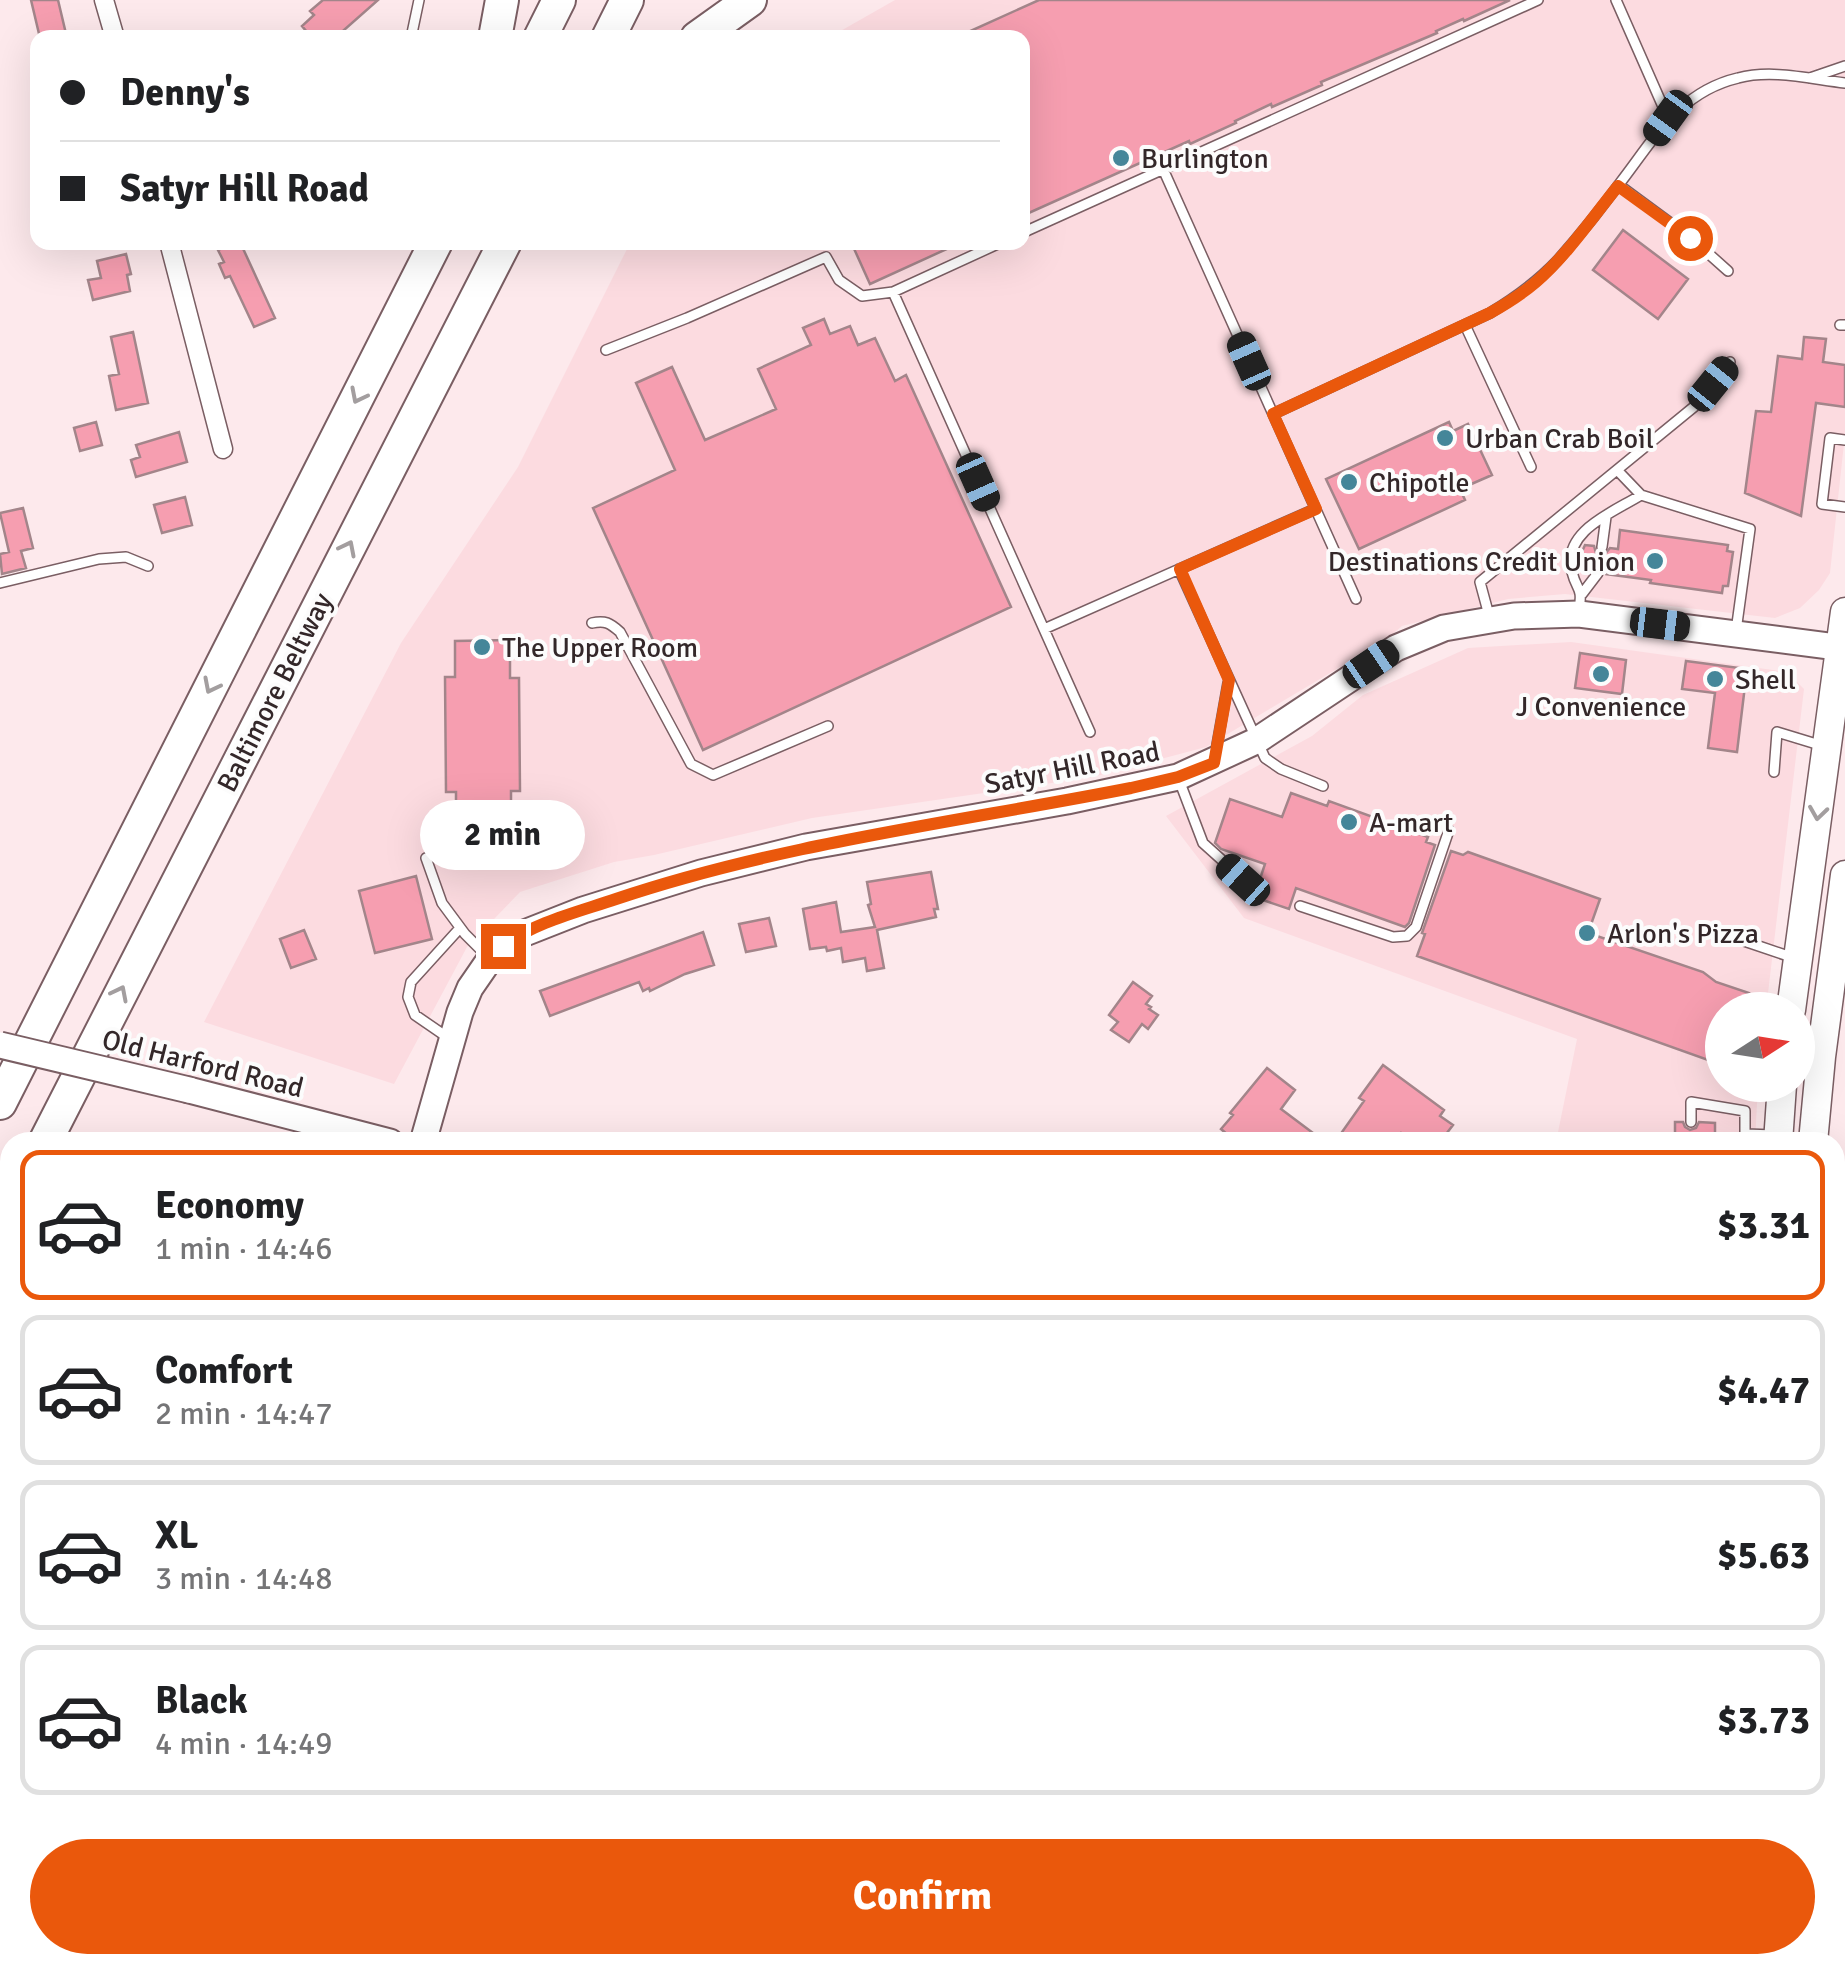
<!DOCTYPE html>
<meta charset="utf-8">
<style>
body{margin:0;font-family:Signika,sans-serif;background:#f6f6f6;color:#202124;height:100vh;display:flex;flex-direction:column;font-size:38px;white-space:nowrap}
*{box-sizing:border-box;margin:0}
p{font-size:32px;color:#757577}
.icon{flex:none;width:55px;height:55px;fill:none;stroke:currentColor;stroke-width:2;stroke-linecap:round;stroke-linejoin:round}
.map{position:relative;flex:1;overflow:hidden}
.drawer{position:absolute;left:0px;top:1132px;width:1845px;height:842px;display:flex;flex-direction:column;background:#fff;border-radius:30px 30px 0 0;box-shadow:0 10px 40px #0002}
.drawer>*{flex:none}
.banner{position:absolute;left:30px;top:30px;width:1000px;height:220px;border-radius:20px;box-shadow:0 10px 40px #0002;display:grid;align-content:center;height:220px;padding:0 30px;background:#fff}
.needle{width:65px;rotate:78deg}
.fabs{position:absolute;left:1705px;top:992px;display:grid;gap:20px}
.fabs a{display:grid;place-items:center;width:110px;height:110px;border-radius:50%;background:#fff;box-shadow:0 10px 40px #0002;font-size:50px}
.end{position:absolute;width:45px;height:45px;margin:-22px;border:12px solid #ea580c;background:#fff;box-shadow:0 0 0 5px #fff}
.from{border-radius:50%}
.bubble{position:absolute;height:70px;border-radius:35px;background:#fff;box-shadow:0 10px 40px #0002;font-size:32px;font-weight:700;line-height:70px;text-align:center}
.car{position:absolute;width:30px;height:60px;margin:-30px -15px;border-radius:12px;box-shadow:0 0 8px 2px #0007;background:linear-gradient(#222 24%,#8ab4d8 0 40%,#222 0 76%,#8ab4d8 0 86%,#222 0)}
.banner b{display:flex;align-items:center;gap:35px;height:95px;font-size:38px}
.banner b+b{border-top:2px solid #e0e0e0}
.banner i{width:25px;height:25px;background:#202124}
ul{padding:18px 0 0;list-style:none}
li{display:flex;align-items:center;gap:30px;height:150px;margin:0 20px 15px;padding:0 10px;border:5px solid #e0e0e0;border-radius:20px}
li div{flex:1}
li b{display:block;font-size:38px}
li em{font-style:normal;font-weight:700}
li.on{border-color:#ea580c}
li>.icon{width:90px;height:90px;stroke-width:1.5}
.button{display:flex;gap:20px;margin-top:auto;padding:20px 30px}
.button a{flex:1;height:115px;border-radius:60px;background:#ea580c;color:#fff;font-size:40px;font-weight:700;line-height:115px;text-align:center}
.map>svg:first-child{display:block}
</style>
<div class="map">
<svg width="1845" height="1974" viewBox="0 0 1845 1974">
<rect width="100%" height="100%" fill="#fde9ec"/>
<path fill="#fcdbe0" d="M895,0H1845V434L1830,573L1819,590L1800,608L1775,618L1565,594L1508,599L1402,626L1387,639L1206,747L1093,777L812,818L654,855L614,862L520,892L467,947L394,1084L204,1022L401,643L518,467L630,243L1022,242V38L830,37Z
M1571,642L1787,672L1804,689L1766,1010H1722V1085H1758L1755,1142H1556L1577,1039L1244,918L1166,816L1312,736L1363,695L1468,648Z
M1835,1561L1845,1586V1974H1815L1805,1965H1835Z"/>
<path fill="#f69eb0" stroke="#a3858a" stroke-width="2.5" d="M31,0H58L67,38H40Z
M323,0H378L335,38H312L302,26L314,15L310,11Z
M1039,0H1510L1464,21L1463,19L1436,31L1437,33L1321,82L1322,85L1272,107L1271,104L1235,121L1236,123L1190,144L1189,141L1022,216V38H955Z
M1623,230L1688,279L1658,319L1593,270Z
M235,242H240L275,318L254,327L230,276L225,278L219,264L224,262L218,250Z
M851,242H962L870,284Z
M126,254L131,274L127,275L130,291L93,300L88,280L101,278L97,261Z
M824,319L830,334L850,326L858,345L875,338L895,381L906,375L1011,607L703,750L593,508L675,470L636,383L672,367L705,440L776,409L758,369L811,345L803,328Z
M133,332L148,403L116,410L109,376L119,374L111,337Z
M1804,337L1826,339L1823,362L1845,365V407L1816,403L1801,516L1745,493L1756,411L1771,412L1778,356L1802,359Z
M96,422L102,445L80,451L74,428Z
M1449,422L1453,431L1468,424L1492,475L1460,489L1465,500L1359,549L1326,479Z
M179,432L187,462L136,477L131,460L140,457L136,445Z
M185,497L192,525L162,533L154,505Z
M23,508L33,548L21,551L26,568L2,574L0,554L9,552L0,513Z
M1620,530L1728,545L1727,551L1733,552L1728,586H1723L1722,593L1650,583L1651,580L1606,574L1604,567L1598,565L1589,571L1580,570V556L1585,545L1594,546L1596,553L1604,555L1610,548L1618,549Z
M510,640V678H519L520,791H511V828L456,829V792H446L445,677H455V641Z
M1580,653L1626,660L1622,694L1575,688Z
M1686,661L1747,669L1737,752L1708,748L1715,693L1682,689Z
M1291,793L1327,806L1329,801L1428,837L1426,842L1435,845L1409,923L1405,927L1296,888L1289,909L1254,897L1265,864L1221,849L1215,843L1230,799L1282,817Z
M1451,851L1463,855L1468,852L1600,899L1588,933L1703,972L1716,982L1749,993L1743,1010H1722V1065L1417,956L1425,934L1422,933Z
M931,872L938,909H934L936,917L877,930L884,968L867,971L865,958L843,962L841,948L827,951L826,947L810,949L803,909L836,902L841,932L875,927L868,905L871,904L867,882Z
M416,876L432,939L375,953L359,891Z
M769,918L776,946L746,952L739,924Z
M304,930L316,959L291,968L280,939Z
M703,932L714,965L685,974L650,991L649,988L643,991L639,982L550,1016L540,991Z
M1133,982L1152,996L1146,1004L1151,1007L1149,1009L1158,1015L1148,1029L1142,1024L1129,1042L1111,1030L1118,1022L1109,1015Z
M1383,1065L1444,1110L1440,1116L1453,1125L1440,1142H1414L1401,1133L1393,1142H1335L1364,1101L1359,1098Z
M1267,1068L1295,1090L1281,1109L1325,1142H1236L1221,1129L1233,1115L1230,1113Z
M1675,1122H1683L1685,1127L1690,1130L1696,1128L1699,1122L1715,1123V1142H1675Z"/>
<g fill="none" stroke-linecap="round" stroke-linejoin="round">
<g stroke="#7a5e63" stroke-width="12">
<path id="lane" d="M1616,0L1668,118
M411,38L419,0
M1810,78L1845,66
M1163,169L1356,599
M1619,185L1691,238L1728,271
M1022,233L1538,0
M893,292L1090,732
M1465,325L1531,467
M1840,325H1845
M606,350L687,318L826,257L839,280L862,296L893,292L1002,242
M1273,414L1490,313C1515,298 1537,282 1557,261C1579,236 1600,210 1620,183C1654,139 1679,92 1738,78C1772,69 1810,79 1845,83
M1845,440L1830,438L1822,504L1845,507
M1618,471L1641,495L1750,529L1736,631
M1602,547L1606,517
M1179,569L1265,758L1281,769L1323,786
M0,583L99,559L126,557L148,566
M1582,594L1598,573
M1579,610C1583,586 1577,592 1572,572C1561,531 1614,512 1641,495
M1490,619L1480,582L1695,406L1730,362
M592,623C605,620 610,623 620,632L691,764L713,775L828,726
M1044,629L1315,509
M1215,756L1228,683
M1774,772L1777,732L1823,746
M1179,780L1203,843L1243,879
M426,858L442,903L465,934L488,957
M1300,906L1393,937L1407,936L1416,927L1449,830
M1744,941L1794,958
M447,1037L415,1015L408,997L411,982L460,928
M1691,1122V1102L1745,1111V1134L1775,1135
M1835,1519L1845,1517
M1835,1599L1845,1596
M1835,1667L1845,1665
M1835,1777L1845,1774
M1835,1906L1845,1903"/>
</g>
<g stroke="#7a5e63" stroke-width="21">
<path id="street" d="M104,0L115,38
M169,242L223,449
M1835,1345H1845
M314,1965L317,1974
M580,1965L582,1974
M860,1965L862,1974
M1199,1965L1212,1974
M1,1974L10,1935"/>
</g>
<g stroke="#7a5e63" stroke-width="29">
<path id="secondary" d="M189,1090L390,1142
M423,1142L460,1012L470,988L490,959L517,936L583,910L701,873L806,847L1067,801L1178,777L1256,741L1396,648L1444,628L1514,616L1579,614L1845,648
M1758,1965L1769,1974"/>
</g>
<g stroke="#7a5e63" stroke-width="31">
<path id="primary" d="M1791,1010L1845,612
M1778,1142L1782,1085
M1813,1142L1821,1057L1845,875
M1835,1471L1845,1502"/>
</g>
<g stroke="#7a5e63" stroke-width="36">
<path id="highway" d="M495,38L502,0
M540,38L559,0
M608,38L627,0
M697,38L750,0
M0,1103L436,242
M45,1142L505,242
M0,1237L10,1215"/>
</g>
<use href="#lane" stroke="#fff" stroke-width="9"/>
<use href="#street" stroke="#fff" stroke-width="18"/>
<use href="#secondary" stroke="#fff" stroke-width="25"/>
<use href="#primary" stroke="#fff" stroke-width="28"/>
<use href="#highway" stroke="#fff" stroke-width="32"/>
<g stroke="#7a5e63" stroke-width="29" stroke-linecap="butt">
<path id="secondary-bridge" d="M0,1045L189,1090"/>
</g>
<use href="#secondary-bridge" stroke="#fff" stroke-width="25"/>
</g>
<defs><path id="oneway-chevron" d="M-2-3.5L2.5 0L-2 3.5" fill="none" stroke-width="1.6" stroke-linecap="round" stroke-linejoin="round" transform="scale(2.5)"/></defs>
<g stroke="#a39e9f">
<use href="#oneway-chevron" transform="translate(358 396) rotate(117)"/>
<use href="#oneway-chevron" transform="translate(348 548) rotate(-63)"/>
<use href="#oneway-chevron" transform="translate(211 686) rotate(117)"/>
<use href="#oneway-chevron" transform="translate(1818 813) rotate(98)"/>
<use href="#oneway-chevron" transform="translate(120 993) rotate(-63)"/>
</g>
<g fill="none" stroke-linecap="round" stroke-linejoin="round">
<path stroke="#ea580c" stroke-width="12" d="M503,946C535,922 578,912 616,899C783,843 958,822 1131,788L1178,777L1214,763L1229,680L1180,569L1316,509L1273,414L1490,313C1506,304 1522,294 1536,282C1567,255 1592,218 1618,186L1690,238"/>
</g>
<g fill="#458699" stroke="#fcfcfc" stroke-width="4">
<circle cx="1121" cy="158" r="10"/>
<circle cx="1445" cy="438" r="10"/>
<circle cx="1349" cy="482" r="10"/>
<circle cx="1655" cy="561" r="10"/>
<circle cx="482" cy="647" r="10"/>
<circle cx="1601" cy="674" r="10"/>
<circle cx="1715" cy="679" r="10"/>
<circle cx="1349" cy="822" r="10"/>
<circle cx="1587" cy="933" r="10"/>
</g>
<g text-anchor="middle" stroke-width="8" stroke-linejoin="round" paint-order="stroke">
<g font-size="28" fill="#332729" stroke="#fcfcfc" text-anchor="start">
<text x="1141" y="168">Burlington</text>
<text x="1465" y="448">Urban Crab Boil</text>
<text x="1369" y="492">Chipotle</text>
<text x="1635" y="571" text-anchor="end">Destinations Credit Union</text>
<text x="502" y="657">The Upper Room</text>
<text x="1735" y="689">Shell</text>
<text x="1601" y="716" text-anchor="middle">J Convenience</text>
<text x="1369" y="832">A-mart</text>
<text x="1607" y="943">Arlon's Pizza</text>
</g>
<g font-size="28" fill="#332729" stroke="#fcfcfc">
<text transform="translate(274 692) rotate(-63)" y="10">Baltimore Beltway</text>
<text transform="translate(1072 767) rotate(-11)" y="10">Satyr Hill Road</text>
<text transform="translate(203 1063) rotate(14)" y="10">Old Harford Road</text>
</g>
</g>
</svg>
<div class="fabs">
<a><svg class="needle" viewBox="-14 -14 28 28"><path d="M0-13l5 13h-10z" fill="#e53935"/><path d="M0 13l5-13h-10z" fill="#757577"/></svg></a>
</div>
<i class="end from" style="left:1690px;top:238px"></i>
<i class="end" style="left:503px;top:946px"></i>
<div class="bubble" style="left:420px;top:800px;width:165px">2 min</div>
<i class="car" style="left:1668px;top:118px;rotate:216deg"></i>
<i class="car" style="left:1249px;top:361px;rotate:336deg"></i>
<i class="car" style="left:1713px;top:384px;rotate:39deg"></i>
<i class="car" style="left:978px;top:482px;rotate:156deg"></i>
<i class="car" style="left:1660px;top:624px;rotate:97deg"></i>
<i class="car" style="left:1371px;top:664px;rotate:56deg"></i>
<i class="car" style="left:1243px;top:880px;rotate:312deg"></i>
<div class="banner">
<b><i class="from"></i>Denny's</b>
<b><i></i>Satyr Hill Road</b>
</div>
<section class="drawer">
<ul>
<li class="on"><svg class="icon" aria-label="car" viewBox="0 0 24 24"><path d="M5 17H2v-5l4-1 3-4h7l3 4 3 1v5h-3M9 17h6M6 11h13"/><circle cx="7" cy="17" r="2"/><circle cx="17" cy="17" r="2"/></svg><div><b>Economy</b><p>1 min · 14:46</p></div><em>$3.31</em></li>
<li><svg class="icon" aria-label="car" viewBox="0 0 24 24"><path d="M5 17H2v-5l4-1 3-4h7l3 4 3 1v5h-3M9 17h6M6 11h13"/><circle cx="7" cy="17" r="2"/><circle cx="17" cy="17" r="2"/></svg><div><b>Comfort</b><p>2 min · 14:47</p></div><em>$4.47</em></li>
<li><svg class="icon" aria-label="car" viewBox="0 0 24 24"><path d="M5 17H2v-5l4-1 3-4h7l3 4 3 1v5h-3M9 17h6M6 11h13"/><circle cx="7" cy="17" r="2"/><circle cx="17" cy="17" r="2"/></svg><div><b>XL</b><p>3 min · 14:48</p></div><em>$5.63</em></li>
<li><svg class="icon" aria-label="car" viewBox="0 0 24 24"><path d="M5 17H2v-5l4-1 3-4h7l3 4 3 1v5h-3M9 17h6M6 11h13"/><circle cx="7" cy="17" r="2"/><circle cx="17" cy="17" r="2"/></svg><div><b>Black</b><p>4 min · 14:49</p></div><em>$3.73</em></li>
</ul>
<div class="button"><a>Confirm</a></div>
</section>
</div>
